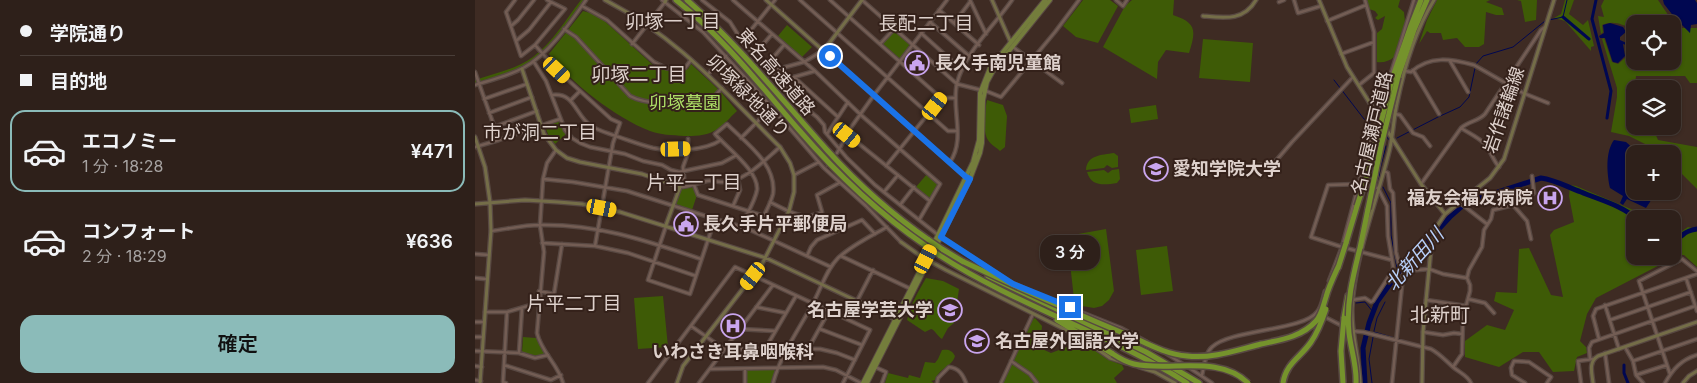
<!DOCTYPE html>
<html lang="ja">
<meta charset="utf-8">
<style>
body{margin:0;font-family:Inter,"Noto Sans JP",sans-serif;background:#3a2d27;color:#f1f3f6;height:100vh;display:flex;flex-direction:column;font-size:19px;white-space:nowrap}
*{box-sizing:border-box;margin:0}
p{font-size:16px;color:#a7a3a2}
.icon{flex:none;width:28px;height:28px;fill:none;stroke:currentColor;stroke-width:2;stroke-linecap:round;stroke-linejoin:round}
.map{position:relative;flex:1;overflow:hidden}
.details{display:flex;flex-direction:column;background:#2e201a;width:475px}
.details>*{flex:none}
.banner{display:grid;align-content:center;height:110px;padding:0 20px;background:#2e201a}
.controls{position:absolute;left:1151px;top:15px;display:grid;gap:10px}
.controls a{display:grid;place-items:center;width:55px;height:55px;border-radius:10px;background:#2e201a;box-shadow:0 1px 4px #0004,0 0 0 1px #493e39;font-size:25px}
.end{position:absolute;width:22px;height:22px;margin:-11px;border:6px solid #1a73e8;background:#fff;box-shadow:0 0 0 2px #fff}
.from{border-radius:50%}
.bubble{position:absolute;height:35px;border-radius:15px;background:#2e201a;box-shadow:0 1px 4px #0004,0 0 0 1px #493e39;font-size:16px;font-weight:600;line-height:35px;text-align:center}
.car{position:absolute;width:15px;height:30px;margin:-15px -8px;border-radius:6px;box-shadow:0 0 4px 1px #0007;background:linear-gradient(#f5c518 24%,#345 0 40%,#f5c518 0 76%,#345 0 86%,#f5c518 0)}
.banner b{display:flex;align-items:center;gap:18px;height:48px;font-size:19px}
.banner b+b{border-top:1px solid #493e39}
.banner i{width:12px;height:12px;background:#f1f3f6}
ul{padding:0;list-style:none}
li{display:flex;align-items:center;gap:15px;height:82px;margin:0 10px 8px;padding:0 10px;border:2px solid transparent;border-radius:15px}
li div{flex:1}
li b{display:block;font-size:19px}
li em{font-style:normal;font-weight:600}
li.on{border-color:#8bbbb9}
li>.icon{width:45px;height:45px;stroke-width:1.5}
.cta{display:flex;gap:10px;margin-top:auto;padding:10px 20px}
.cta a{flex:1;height:58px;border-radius:15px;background:#8bbbb9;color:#111;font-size:20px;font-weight:600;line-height:58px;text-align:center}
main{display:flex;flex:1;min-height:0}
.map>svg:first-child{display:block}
</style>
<main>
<section class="details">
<div class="banner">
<b><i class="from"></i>学院通り</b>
<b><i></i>目的地</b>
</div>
<ul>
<li class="on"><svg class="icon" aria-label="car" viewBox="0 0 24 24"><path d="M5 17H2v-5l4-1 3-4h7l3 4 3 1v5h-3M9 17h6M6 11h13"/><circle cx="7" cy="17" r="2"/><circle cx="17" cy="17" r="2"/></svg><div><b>エコノミー</b><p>1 分 · 18:28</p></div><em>¥471</em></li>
<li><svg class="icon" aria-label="car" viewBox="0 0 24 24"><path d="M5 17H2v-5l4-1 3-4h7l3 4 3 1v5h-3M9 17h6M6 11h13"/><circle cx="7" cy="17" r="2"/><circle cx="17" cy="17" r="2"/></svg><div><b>コンフォート</b><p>2 分 · 18:29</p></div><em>¥636</em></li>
</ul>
<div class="cta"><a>確定</a></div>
</section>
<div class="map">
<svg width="1222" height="383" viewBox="0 0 1222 383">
<rect width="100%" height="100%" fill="#3e2b23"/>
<path fill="#3e5b06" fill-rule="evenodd" d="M106,0H109C95,19 78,47 59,61C42,72 19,77 0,83V80C19,73 42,69 58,57C78,42 91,19 106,0Z
M608,0H635L643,6L623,43L601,37L588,26Z
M657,0H699L698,15C722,23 721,31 714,53L691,50L683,62L682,79L628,47L650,6Z
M892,0H925L923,7L929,12L930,22L919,57C915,61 908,63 902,62V33L907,29L910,16L903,20L900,18L903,15L900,11L894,9Z
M962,0H1015L1011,2L1027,8L1029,15H1021L1011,12L1009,44L1004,47H990L982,38L968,40L966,33H955L952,31L944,44L952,20Z
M1042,0H1062L1061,20L1050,22L1046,1Z
M1090,0H1099L1094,14L1108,25L1113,20L1119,46L1116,47V51L1090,21L1079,18L1086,14Z
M1129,0H1183L1202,28H1222V83H1215L1210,76H1161L1157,111L1160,113V126H1177L1183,140L1222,147V189L1198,165V154H1185L1178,148L1154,136L1136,132L1142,97V88L1127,39L1129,38L1137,62L1143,64L1151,57L1157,29C1147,24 1138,20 1127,25L1128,32L1126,34L1123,16L1129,17L1126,6ZM1160,24H1198V61H1160Z
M108,11L123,15L179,66L193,71H207L213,69L216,64L245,91L262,111C255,117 248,127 239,131C230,136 219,136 209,136C197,135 185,135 175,131C141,118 96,83 74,54Z
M312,25L337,47L327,57L303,36Z
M419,30L435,44L426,58H424L408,44Z
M728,39L778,43L775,82L724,78Z
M512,100L528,105L532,116L530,147L525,151C522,148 515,144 513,140C507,131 510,110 512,100Z
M681,105L683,119L656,123L654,109Z
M85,121L92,133L80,144L74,137L70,126Z
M639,153L643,156V167L637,168L632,165L629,168L611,170C612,155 626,155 639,153Z
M644,169L645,179L642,183C630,185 616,187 612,172L629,170L633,173L637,170Z
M452,174L464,184L456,199L441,187Z
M1095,185L1101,186L1163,212L1170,219H1160V256H1198V248L1202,256L1121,298L1112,314L1105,341L1111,347L1112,353L1102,357L1099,371L1078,372L1064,352H1048L1024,367L990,357V341L1012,325L1030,330L1039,310L1019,301L1021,292L1042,293L1044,249L1054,248L1076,295L1088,297L1075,235L1079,230L1099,222L1094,196Z
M219,187L222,195L217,210L201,204L206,189Z
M1213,227L1222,229V267L1209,255H1203L1198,243L1204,233Z
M631,229L639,291L634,300L627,306L619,308L607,306L599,299L592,236Z
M587,236L590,261L577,263L574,239Z
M692,246L698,291L666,295L661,250Z
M451,278L468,281L484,289L479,323L473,328L467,339C462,336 460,330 456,329L450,332L432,320C436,304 443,292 451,278Z
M188,296L193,347L163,349L159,298Z
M560,318L567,326L565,348L576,353L592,347H601L608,342L632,359L647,365L649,369L639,378L642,383H528L558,319Z
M48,337L61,338L70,354L62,356L47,352Z
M467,350C473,349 477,350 480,356C477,367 464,368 460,380L456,381L459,383H410L413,373L433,378L434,375L445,378L450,362L460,363L463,359Z
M300,369L296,383H271V370Z"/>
<path fill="#000751" d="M1188,0H1220L1222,3V24L1216,25L1215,33L1201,19L1194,23L1200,18L1189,4Z
M1135,23L1148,27L1151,32L1145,37V40L1160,47V48L1148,44L1150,56L1143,63L1138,62L1137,60L1130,38H1125L1124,36L1129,33L1128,25Z
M1139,140L1151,142L1161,151H1172L1179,154H1160V191H1182L1171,208L1152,199L1148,205L1145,203L1148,196L1135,188C1132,174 1130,152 1139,140Z"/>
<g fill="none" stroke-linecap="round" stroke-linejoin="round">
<path stroke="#000751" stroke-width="1" d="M1074,20L1088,17L1092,0
M1001,64L1008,56L1038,47L1070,21
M859,80L889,119L900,126
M910,134L914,140
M922,138L963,117L985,107L994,97L1000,68
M904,179L905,169L911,146
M908,187L916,203V235L923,273
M881,303L890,302L898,312
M899,331L902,318L910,302
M897,383L894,359L899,332L944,345"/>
<path stroke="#000751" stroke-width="3" d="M1121,0L1117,19L1136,91L1132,118
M1088,17L1114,39
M1149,365V373L1153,383"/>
<path stroke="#000751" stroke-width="5" d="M1198,241C1209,237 1207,231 1222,229
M890,383L888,348L894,323L902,302L923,273L975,217L992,202L1066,178C1081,180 1092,187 1106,192C1125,200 1146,205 1162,219"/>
<path stroke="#56443c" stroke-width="2.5" stroke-dasharray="2.5 1" stroke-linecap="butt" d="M351,167L362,153"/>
<g stroke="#584842" stroke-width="5">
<path id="street" d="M40,0L31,12L46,56L60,45L90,9L72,0
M187,0L228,32L279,87L349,168L391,206L426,242
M227,0L255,22L267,41L296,73L328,106L342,117L349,125L350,132L372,158L400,185L463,235
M258,0L340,71L386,115L465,184L444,220
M325,0L473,131H482
M355,0L466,98H479
M387,0L482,84L506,90
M495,0L511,34
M641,0L648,6L652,0
M819,0L823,13L846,6
M804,2L809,0
M107,6L132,20L179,62L191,68H210L216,60
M464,10L504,45
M852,21L891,5
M455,22L493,55
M479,23L495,2
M36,26L43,20L59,0
M89,29L101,37L155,96C177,108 212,101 236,100L247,88
M446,33L486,69
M41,41L54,30L76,2
M267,41L300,0
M157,44L190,2
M405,44L419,29
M60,45L82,70L136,119L145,123L138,143L120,246
M538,47L587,83
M866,54L899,42
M279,55L297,34
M975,61L993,92
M59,62L71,81L90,130L97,138L105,143L115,147L150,154L168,161L187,165L196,170L204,172L247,163L260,156
M290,67L309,45
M938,70L964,114
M930,71L936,72C955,55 976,59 999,65L1048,93L1073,103
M0,72L24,140
M233,74L251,56
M294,75L303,69L329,62L349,50
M319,77L363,117
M307,83L319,77L340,71
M0,85C16,80 33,76 48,68C73,55 95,23 111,0
M884,85L899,73V32L890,0
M511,91L526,97L580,32L604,0
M77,95C100,92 100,115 116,126C124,131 133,133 141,136C153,140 166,145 178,148C196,152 230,151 246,140
M9,99L52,84
M96,100L105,91
M898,110L906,105L939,0
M14,113L57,97
M920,114L925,115L938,133L948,137L955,146
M19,127L62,111
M986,128C995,134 1003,137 1011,145C1016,152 1018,160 1024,167
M352,134L373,102
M373,135L455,201
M266,138L297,107
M213,139V153L208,167L209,178L205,187C214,187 223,183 232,181C240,180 248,184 256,181C274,177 291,159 305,147
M0,147L24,140L85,119
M81,150L72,163L68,179L65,225L69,252L62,333C66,352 83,364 88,383
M362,153L377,126L399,95L472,0
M475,162C491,139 476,109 482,83C490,52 519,26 537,0
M411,166L466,98
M755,169L799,163L817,142L878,77
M909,171L913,173L915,189L918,193L921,252L924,264L930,271L954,269L968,274L992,278
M319,175L344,162
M68,179L98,182L152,191L240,219L271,228L356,267
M946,184L986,128C994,121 1004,121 1010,114L1066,30L1070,27
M219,185L223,195C245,202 267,209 289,216C292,209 296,202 298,194C302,164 271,143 252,124L240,134C252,148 284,171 282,190C280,202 271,215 266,226
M409,192L423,175
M295,202C311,210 329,222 347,212L342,195L364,183
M984,202L1012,224
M425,205L439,187
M1038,205L1052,221L1056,239
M258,206L265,190L263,179
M191,226L173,280L215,294L240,219
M16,231C32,229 49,225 65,225C124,224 172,241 226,259
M466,237L529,278
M67,243L120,246L153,253L221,276
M0,254L14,255
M332,256L336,247L342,240L387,220L400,234
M366,256L436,289
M0,278L11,279
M1211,278L1222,311
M854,281L867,247L902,116
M64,291L79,294L87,244
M993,299L1010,303L1019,313
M877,300L890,298L896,302L898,301L918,270V266L913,236L912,206L903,188L885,184L853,185L836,237L867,247L917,260
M951,300L991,306
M382,301L398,270
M1130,305L1144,349
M591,306L646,328L672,342
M281,307L311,313
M10,312H32L63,303
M848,316L877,331L888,332L956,349C965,354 970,360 978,367C985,373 992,375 996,383
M1135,320L1216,292
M0,322H9
M216,326L249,349H345L362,353L380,360
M265,329L300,331
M345,329L387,345
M948,332L968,335L979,333L987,334
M0,337H8
M1124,339L1118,316L1121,309L1222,274
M1150,347L1158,361L1161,375L1168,383
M290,349L321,296
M333,349L354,311
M0,351L44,353L60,358L73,355
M44,353L47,308
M1130,353L1134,383
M692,354L708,364
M1115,359L1114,348L1117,342L1220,306
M536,361L555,374L562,383
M1158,361L1222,339
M29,365L76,380L86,375
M0,366L7,367
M400,367L411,372L407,383
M713,367L737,383
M978,367L987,354L988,317L995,291V285L992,278L994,270L1007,247L1009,230L1016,219L1018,210L1038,205L1059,193L1057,176
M235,369L348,367L361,370L386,383
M270,369V383
M1195,374L1164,281L1207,259L1222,271
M727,375C729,367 730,353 737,347C756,329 828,331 842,312C847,307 848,297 850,291
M1161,375L1192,365
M0,380L6,381
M31,383L28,382L32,312
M173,383L260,267L395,330L368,383
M224,383L298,285
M298,383C306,354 323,331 337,305C346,289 351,270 363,258C377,245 396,236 412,227
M462,383L463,378L474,367C484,368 488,375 491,383
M526,383L558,314
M917,383L928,275L930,271
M1050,383L1037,375L1036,368L1039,361L1054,362L1076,377L1072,383
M1106,383L1103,361L1118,359
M1190,383C1198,369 1206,360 1222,355"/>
</g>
<g stroke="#584842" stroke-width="5.5">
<path id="secondary" d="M130,0C204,38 247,90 305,147L315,163L319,175V192L314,211L287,264L208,366L202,383
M291,0L491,177
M517,0L536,43
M844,0L872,67L946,184L970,214
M190,2L191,0
M728,16C750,18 769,21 781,0
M349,50L387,0
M47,69L69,134L81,150L92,158L105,162L167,174L205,187L191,225
M0,137L10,167L15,202L16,231L5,383
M0,204L50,200L83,202L107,204L145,212L291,258L420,319
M426,242L447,257L471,270L605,337L635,358L651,363
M664,367L680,372L700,383
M885,383C884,357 876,333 877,308C879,259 901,203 913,156C918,139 918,121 922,103C929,68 940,31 959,0
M947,383L948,332L956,249L960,229L970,214L1015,178L1029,159L1079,0
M1118,383C1117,373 1113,362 1123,356L1222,322
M1208,383L1214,376L1222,371"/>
</g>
<g stroke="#584842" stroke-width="6">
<path id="primary" d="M388,383L463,235L498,162L504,140L505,93L515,68L570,0
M392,383L495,179L505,153L507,143L508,100L512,82L518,71L575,0"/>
</g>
<g stroke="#584842" stroke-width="8">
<path id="highway" d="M201,0C248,37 285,85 324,130C362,174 403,213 451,246
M212,0C264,45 306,99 352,150C382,183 416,214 454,240
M918,76L935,28L946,0
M923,77L939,30L952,0
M892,175L900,146
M900,175L906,146
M871,243L882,206
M885,248L893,209
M467,249L492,264
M464,255C542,306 633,333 712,383
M513,276L671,352L724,383
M869,318L873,296
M582,320L638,354"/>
</g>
<use href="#street" stroke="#735d54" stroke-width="2.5"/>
<use href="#secondary" stroke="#746d48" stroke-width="3"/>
<use href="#primary" stroke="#747d3c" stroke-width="4"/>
<use href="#highway" stroke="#75932c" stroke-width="5"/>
<g stroke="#584842" stroke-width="8" stroke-linecap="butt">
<path id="highway-bridge" d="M900,146L918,76
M906,146L923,77
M882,206L892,175
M893,209L900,175
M454,240L467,249
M451,246L464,255
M489,262C542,287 595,311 648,333C670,342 688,354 712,356C737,359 762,350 786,344C805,340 827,337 841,321C847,314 848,306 851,297C854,286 859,276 864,265
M863,268L871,243
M638,354C644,358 651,362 659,364C694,372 744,354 773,383
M808,383C811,363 826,357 836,342C843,332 847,321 851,309
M868,383L866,351L869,318
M881,383C882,366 876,350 874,333C871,303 878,276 885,248"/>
</g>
<use href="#highway-bridge" stroke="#75932c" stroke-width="5"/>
</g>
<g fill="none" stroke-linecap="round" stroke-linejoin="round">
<path stroke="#1a73e8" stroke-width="6" d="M355,56L491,177L495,179L466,237L538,284L595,307"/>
</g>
<defs>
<g id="civic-ring" transform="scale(1.25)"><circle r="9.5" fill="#34211a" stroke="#c9a5ee" stroke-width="1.5"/><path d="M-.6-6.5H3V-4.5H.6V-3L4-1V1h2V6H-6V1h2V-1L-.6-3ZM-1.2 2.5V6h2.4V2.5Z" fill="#c9a5ee"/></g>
<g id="university-ring" transform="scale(1.25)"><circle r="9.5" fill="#34211a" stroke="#c9a5ee" stroke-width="1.5"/><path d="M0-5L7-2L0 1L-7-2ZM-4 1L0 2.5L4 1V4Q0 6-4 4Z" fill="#c9a5ee"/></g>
<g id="hospital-ring" transform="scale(1.25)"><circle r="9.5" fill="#34211a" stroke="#c9a5ee" stroke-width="1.5"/><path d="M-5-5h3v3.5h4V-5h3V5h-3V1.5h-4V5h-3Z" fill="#c9a5ee"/></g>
</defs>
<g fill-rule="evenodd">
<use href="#civic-ring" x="442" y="63"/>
<use href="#university-ring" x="681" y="169"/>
<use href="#hospital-ring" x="1075" y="198"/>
<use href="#civic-ring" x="211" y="224"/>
<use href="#university-ring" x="475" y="310"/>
<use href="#hospital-ring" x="258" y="326"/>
<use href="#university-ring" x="502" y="341"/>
</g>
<g text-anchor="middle" stroke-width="4" stroke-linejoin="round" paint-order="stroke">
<g font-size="18" font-weight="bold" fill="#ded1cc" stroke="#34211a" text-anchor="start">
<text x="460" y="69">長久手南児童館</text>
<text x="698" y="175">愛知学院大学</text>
<text x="1058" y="204" text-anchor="end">福友会福友病院</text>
<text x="228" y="230">長久手片平郵便局</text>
<text x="458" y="316" text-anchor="end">名古屋学芸大学</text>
<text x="520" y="347">名古屋外国語大学</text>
<text x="258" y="358" text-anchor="middle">いわさき耳鼻咽喉科</text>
</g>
<g font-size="18" fill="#ded1cc" stroke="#34211a">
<text transform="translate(301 72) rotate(49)" y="6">東名高速道路</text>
<text transform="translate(273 96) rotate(45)" y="6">卯塚緑地通り</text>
<text transform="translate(1029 110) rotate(-71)" y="6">岩作諸輪線</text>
<text transform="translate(897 133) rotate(-77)" y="6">名古屋瀬戸道路</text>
</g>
<g font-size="18" fill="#addf67" stroke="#34211a">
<text x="210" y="109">卯塚墓園</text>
</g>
<g font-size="19" fill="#ded1cc" stroke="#34211a">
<text x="198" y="28">卯塚一丁目</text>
<text x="451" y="30">長配二丁目</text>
<text x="164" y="81">卯塚二丁目</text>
<text x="65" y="139">市が洞二丁目</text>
<text x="219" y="189">片平一丁目</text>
<text x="99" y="310">片平二丁目</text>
</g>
<g font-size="19" font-style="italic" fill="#b8d0fa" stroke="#34211a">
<text transform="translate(939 259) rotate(-48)" y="7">北新田川</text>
</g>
<g font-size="20" fill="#ded1cc" stroke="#34211a">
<text x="965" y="322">北新町</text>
</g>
</g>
</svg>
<div class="controls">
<a><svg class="icon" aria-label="locate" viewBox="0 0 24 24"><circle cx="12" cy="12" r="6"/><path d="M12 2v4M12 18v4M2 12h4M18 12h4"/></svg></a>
<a><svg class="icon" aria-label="layers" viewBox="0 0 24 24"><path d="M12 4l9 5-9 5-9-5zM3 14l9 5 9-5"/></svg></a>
<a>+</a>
<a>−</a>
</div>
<i class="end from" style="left:355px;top:56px"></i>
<i class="end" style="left:595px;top:307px"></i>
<div class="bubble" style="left:565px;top:235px;width:60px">3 分</div>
<i class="car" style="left:82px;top:70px;rotate:133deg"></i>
<i class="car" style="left:460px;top:106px;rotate:38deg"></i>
<i class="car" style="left:372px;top:135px;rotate:129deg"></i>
<i class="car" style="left:201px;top:149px;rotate:88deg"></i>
<i class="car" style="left:127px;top:208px;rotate:101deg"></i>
<i class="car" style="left:451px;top:259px;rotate:27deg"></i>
<i class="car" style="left:278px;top:276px;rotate:217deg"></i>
</div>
</main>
